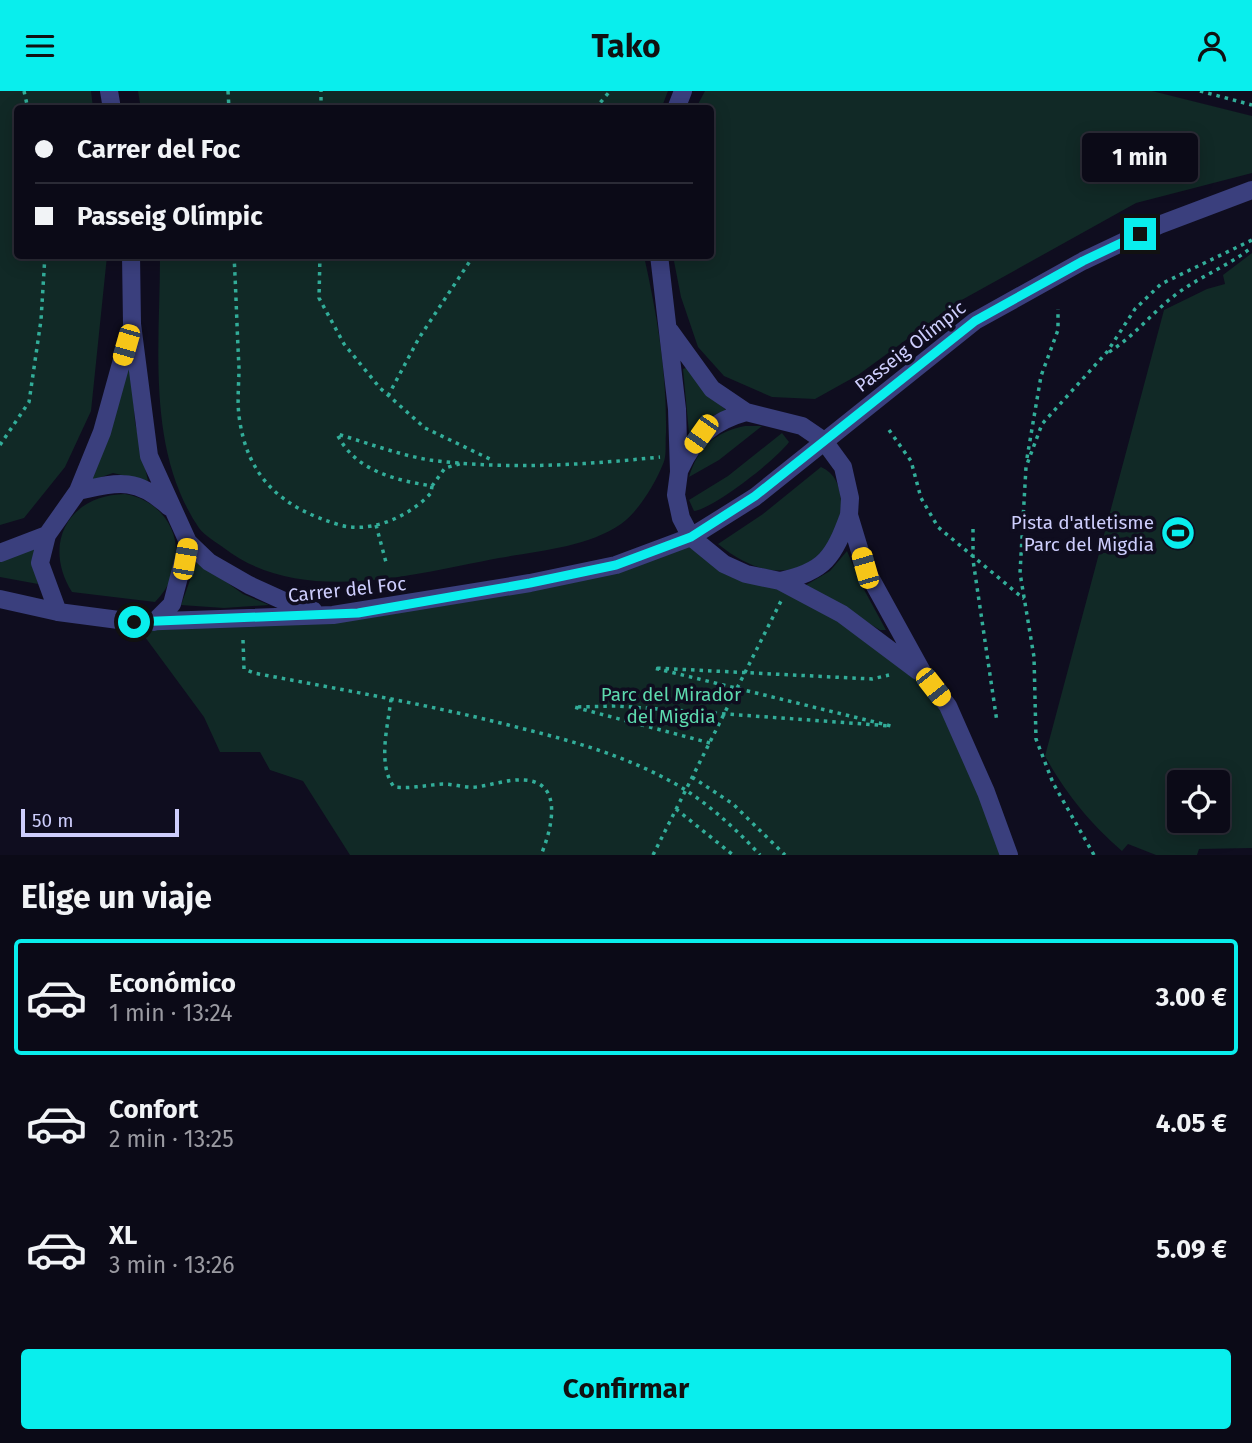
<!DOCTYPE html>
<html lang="es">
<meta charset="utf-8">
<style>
body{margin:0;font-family:"Fira Sans",sans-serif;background:#141320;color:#f1f3f6;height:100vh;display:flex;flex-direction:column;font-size:26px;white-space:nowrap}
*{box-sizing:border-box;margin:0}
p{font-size:23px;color:#9a9aa1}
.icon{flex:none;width:38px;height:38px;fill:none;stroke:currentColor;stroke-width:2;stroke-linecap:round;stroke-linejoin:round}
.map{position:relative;height:764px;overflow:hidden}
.drawer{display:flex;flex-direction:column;background:#0b0a17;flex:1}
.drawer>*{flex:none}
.top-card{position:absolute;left:14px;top:14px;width:700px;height:154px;border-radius:7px;box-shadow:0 4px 18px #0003,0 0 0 2px #2b2b36;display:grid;align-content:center;height:154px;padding:0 21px;background:#0b0a17}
.fabs{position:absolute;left:1167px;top:679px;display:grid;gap:14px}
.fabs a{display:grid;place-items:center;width:63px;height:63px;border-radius:7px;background:#0b0a17;box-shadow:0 4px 18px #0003,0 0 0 2px #2b2b36;font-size:35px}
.scale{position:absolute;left:21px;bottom:18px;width:158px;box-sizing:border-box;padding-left:7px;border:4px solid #cecefd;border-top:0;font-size:19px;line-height:24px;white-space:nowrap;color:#cecefd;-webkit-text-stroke:5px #0f0d1f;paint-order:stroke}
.end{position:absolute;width:32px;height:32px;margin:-16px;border:9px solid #09eeed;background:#111;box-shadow:0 0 0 4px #111}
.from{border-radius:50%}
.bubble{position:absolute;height:49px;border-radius:7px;background:#0b0a17;box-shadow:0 4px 18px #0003,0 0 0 2px #2b2b36;font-size:23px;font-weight:700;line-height:49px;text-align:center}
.car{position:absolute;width:21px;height:42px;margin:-21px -10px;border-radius:9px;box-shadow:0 0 5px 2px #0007;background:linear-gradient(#f5c518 24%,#345 0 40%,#f5c518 0 76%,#345 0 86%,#f5c518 0)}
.top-card b{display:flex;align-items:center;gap:24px;height:66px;font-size:26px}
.top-card b+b{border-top:2px solid #2b2b36}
.top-card i{width:18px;height:18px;background:#f1f3f6}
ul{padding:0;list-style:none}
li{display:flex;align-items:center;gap:21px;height:116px;margin:0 14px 10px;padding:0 7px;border:4px solid transparent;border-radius:7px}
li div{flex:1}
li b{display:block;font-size:26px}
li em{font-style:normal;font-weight:700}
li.on{border-color:#09eeed}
li>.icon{width:63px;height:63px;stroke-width:1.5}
h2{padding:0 21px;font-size:32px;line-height:84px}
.action{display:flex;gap:14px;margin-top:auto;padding:14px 21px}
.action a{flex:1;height:80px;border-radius:7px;background:#09eeed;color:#111;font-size:28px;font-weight:700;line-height:80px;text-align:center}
header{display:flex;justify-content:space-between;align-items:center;height:91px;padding:0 21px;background:#09eeed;color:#111;font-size:32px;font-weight:700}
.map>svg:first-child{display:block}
</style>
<header><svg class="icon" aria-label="menu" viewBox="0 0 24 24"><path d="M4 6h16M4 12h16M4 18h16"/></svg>Tako<svg class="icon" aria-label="person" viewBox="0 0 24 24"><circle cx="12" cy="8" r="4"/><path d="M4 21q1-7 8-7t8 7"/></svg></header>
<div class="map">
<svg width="1252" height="764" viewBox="0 0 1252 764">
<rect width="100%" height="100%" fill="#0f0d1f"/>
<path fill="#112926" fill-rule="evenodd" d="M0,0H91L93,17L18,18V164L107,165L91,320L65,376L24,427L0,434Z
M138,0H668L661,18H141Z
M705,0H1152L1252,25V82L1136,112L958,211L858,284L815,308L772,306L724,285L698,256L681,206L673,165L710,164V18L696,17Z
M1252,162V757L1199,758L1197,764H1156L1128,753L1122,760C1089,731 1066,703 1045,665L1164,219L1207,198L1225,193L1223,184ZM1180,691H1218V730H1180Z
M160,165H644C657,224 667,281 666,342C665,352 667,365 663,373C655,393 638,421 621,433C588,456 538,460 499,467C414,483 300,516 224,457C216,451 205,445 199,437C146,359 160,254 160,165Z
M128,270H131L135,331L148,390L113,382L90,390L108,349Z
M688,276L703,299L726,319L706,328L689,342L683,278Z
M745,335H762L719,369L689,386C698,357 714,341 745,335Z
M782,342L789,351C777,368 713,418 694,420L689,409L728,385Z
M821,376C872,397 821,537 718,453L763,423Z
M125,403C180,413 192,475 155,511L72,501C42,453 68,404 125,403Z
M691,446L724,473L780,490L924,584L1009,764H350L303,690L270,679L260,661H220L204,626L134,531L333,524L530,492Z
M35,455L34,476L38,493L0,486V471Z
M847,460L861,493L886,539H880L806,494L830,480Z
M197,470L243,503L269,514L224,517L181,514Z"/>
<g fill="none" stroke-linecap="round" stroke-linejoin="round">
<path stroke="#32ad99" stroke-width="3.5" stroke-dasharray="3.5 5" stroke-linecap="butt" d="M24,0L28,18
M228,0L229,18
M1200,0L1252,14
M321,18V0
M595,18L610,0
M234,164C236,202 237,239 239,277C239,292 237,309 239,325C247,387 282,417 340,434C371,443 410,425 431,402L432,395C395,389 355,380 337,343C368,352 399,364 430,369C507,379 584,374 660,366
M320,164L319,207L344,253L380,297L425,337L494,370
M1109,261C1135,245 1153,220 1178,202C1202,184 1229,175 1252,156
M388,305L419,247L474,164
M889,339L911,370L921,407L938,436L1024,508
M0,354L29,311L41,229L45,164
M1027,367L1041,285L1058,239V218
M432,395L445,377L463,372
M376,434L387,475
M973,438V469L997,631
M243,549L244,578L254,582C343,599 432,614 520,637C577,651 633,667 684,698C712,716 738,740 760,764
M391,608C388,635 377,673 394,696C411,698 426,694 443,693C454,693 465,697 476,696C492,694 508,688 524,689C565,691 551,740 541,764
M710,652L574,616L617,615L891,635L654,577L872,588L889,584
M692,686L733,713L785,764
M676,718L733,764
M653,764L781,510
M1094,764L1053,692L1036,648L1034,566L1020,482L1026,376L1042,333L1107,261L1135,218L1161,193L1252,149"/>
<path stroke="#3a3f7d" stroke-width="18" d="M109,0L112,18
M676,18L683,0
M131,164L132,233L149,365L188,451L209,471L249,494L295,515L313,519
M659,164L677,318L679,381L676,404L681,427L691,446L724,473L746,483L780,490L842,523L918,580
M670,240L712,298L746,321L802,335L824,350L843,376L850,407L849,424L865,477L924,584L948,615L986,701L1009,764
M680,378C694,347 713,330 746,321
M78,400C119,391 137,386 169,416
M0,462L47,444
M780,490C825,481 834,465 849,424
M0,508L58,521L134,531L333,524L530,492L616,474L691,446L755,406L975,230L1083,170L1159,134L1252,99
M58,521L40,472L47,444L78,400L102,341L130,240
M154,531L172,513L188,451"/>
</g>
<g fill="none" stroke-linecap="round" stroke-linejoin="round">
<path stroke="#09eeed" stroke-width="9" d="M134,531L358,522L530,492L616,474L691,446L755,405L975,230L1083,170L1140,143"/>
</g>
<defs>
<g id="stadium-disc" transform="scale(1.75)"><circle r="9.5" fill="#09eeed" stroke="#0f0d1f"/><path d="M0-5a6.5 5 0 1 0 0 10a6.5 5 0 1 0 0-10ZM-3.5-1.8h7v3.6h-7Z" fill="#111"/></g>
</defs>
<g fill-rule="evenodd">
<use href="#stadium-disc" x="1178" y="442"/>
</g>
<g text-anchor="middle" stroke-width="7" stroke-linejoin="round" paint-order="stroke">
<g font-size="19" fill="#cecefd" stroke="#0f0d1f">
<text transform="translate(910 255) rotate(-38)" y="7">Passeig Olímpic</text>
<text transform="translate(347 498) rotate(-6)" y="7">Carrer del Foc</text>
</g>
<g font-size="19" fill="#cecefd" stroke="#0f0d1f" text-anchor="end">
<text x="1154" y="438">Pista d'atletisme<tspan x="1154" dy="22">Parc del Migdia</tspan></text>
</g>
<g font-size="19" fill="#5ddaae" stroke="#0f0d1f">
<text x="671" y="610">Parc del Mirador<tspan x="671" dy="22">del Migdia</tspan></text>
</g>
</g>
</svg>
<div class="fabs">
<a><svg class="icon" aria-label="locate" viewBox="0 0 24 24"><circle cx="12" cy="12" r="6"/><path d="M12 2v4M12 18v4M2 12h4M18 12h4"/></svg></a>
</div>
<div class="scale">50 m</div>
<i class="end from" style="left:134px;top:531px"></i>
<i class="end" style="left:1140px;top:143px"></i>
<div class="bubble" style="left:1082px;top:42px;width:116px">1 min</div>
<i class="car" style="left:126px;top:254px;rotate:196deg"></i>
<i class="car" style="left:701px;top:343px;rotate:215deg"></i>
<i class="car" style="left:185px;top:468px;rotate:10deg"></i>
<i class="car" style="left:865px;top:477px;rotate:344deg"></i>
<i class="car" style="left:933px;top:596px;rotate:142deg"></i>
<div class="top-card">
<b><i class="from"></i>Carrer del Foc</b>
<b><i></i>Passeig Olímpic</b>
</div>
</div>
<section class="drawer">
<h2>Elige un viaje</h2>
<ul>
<li class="on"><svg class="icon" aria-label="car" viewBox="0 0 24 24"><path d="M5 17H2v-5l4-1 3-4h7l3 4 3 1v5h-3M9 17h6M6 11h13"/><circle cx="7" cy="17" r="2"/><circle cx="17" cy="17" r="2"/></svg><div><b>Económico</b><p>1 min · 13:24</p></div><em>3.00 €</em></li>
<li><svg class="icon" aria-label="car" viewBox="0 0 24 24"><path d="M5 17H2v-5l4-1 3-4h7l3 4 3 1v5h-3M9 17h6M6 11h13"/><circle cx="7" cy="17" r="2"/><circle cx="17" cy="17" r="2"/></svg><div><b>Confort</b><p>2 min · 13:25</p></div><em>4.05 €</em></li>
<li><svg class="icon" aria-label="car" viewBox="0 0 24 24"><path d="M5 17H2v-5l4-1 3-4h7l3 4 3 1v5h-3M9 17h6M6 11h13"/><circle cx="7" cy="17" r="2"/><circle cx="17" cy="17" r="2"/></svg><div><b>XL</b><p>3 min · 13:26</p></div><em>5.09 €</em></li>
</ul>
<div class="action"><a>Confirmar</a></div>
</section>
